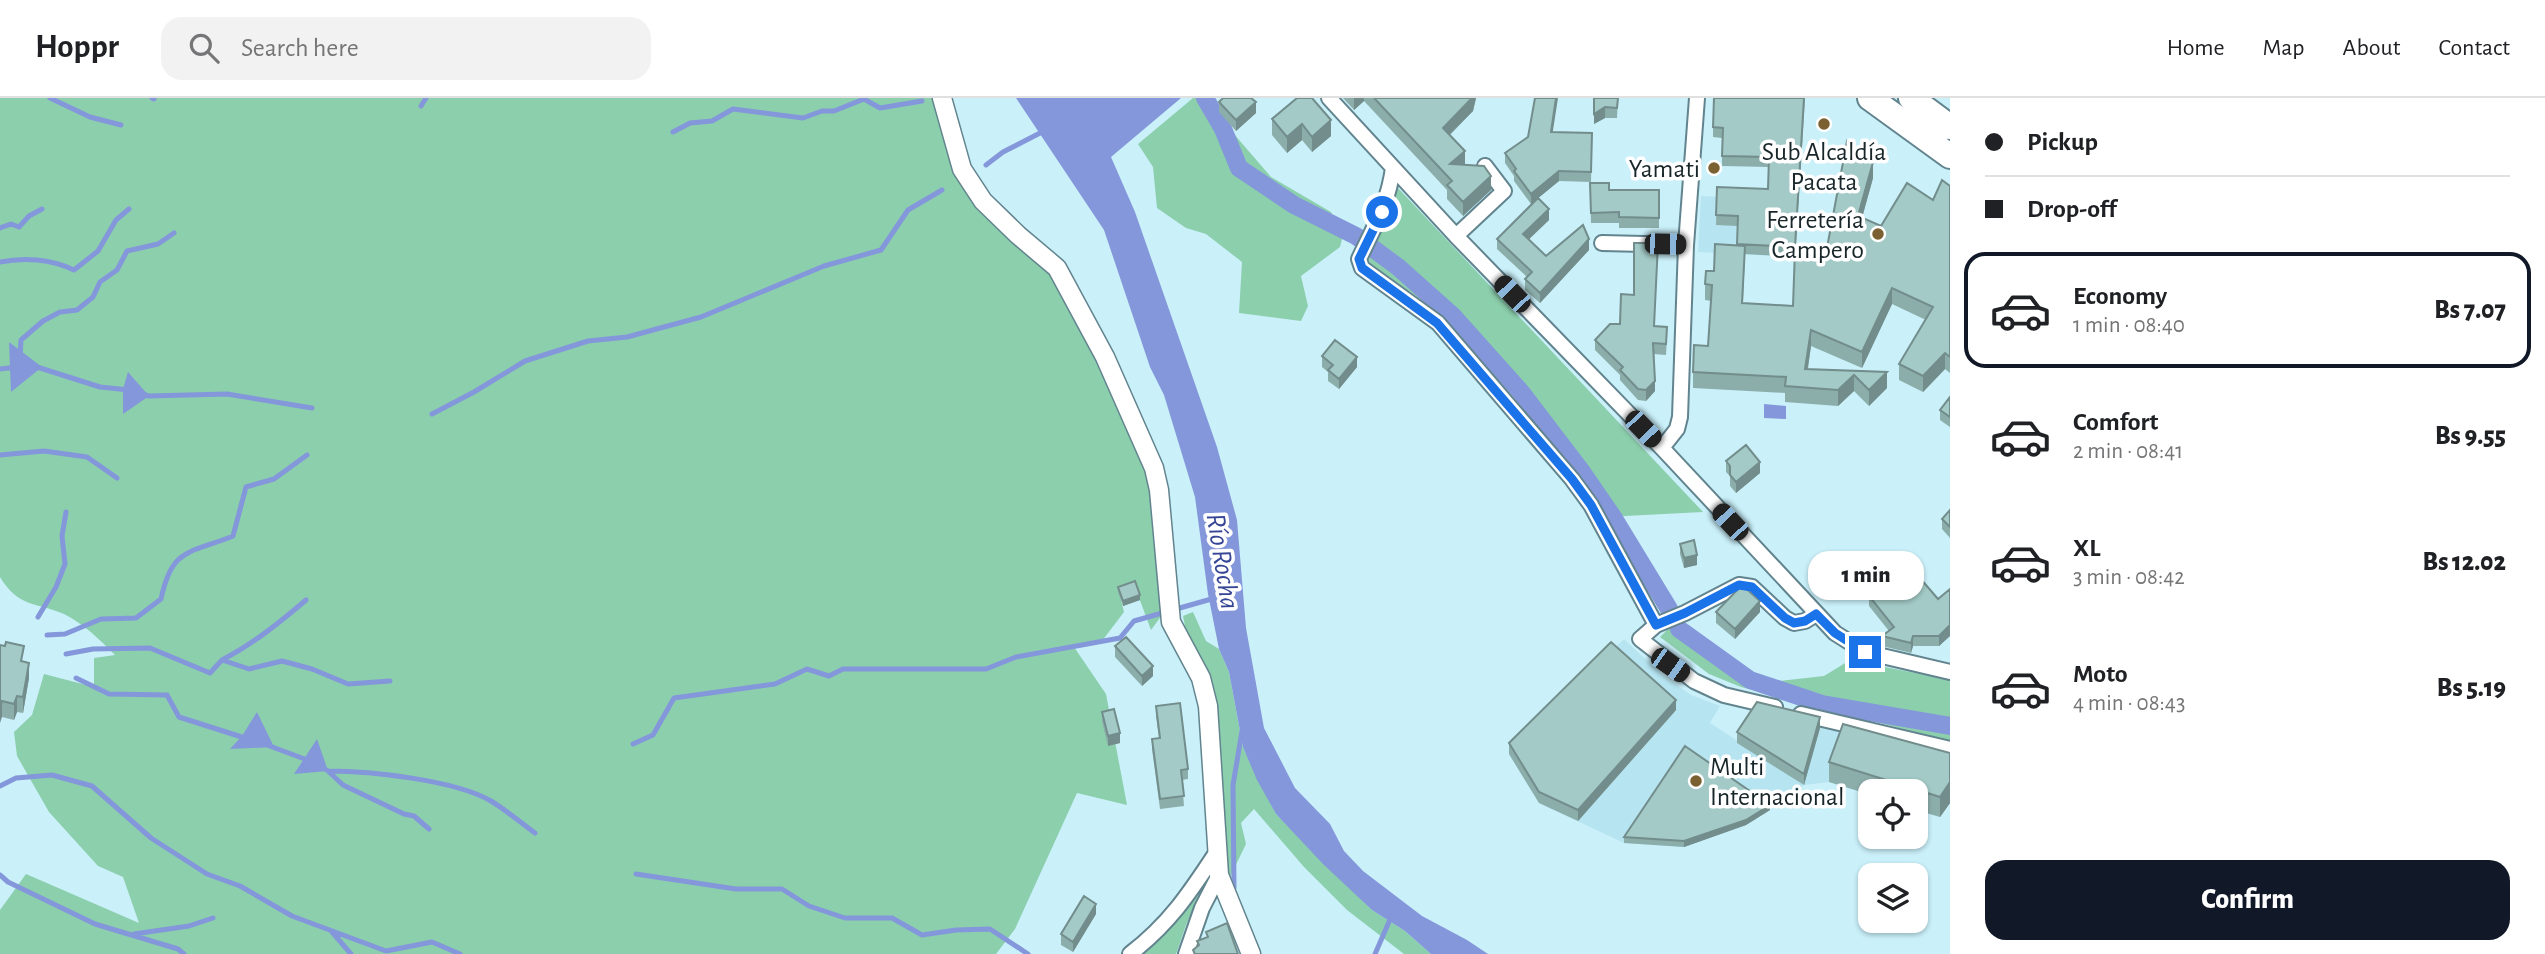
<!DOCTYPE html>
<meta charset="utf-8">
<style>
body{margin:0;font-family:"Alegreya Sans",sans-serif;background:#f2f2f2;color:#202124;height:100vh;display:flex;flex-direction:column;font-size:26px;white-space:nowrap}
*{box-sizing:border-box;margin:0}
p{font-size:23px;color:#757577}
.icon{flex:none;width:38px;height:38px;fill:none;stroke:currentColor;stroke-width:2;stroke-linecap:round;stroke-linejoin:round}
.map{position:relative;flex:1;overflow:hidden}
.drawer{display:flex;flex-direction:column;background:#fff;width:595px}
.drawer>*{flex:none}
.banner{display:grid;align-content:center;height:154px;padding:0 35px;background:#fff}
.controls{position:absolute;left:1858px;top:681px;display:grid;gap:14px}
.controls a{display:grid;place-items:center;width:70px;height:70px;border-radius:14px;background:#fff;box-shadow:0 2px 5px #0004;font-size:35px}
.end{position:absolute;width:32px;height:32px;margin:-16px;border:9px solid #1a73e8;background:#fff;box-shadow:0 0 0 4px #fff}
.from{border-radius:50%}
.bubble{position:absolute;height:49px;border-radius:21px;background:#fff;box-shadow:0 2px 5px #0004;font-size:23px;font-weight:800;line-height:49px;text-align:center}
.car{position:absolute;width:21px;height:42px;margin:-21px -10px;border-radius:9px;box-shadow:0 0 5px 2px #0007;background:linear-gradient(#222 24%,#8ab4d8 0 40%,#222 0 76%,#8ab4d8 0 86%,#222 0)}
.banner b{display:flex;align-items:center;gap:24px;height:66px;font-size:26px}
.banner b+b{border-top:2px solid #e0e0e0}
.banner i{width:18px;height:18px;background:#202124}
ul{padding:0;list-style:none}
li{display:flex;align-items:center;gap:21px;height:116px;margin:0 14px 10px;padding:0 21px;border:4px solid transparent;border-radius:21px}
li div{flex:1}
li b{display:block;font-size:26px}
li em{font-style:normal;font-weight:800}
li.selected{border-color:#111827}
li>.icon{width:63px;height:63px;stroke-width:1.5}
.primary-button{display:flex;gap:14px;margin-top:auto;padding:14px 35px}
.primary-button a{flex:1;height:80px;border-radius:21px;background:#111827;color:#fff;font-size:28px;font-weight:800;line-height:80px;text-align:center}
header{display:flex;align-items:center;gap:42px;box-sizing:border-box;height:98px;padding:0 35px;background:#fff;border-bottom:2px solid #e0e0e0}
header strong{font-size:33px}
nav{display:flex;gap:38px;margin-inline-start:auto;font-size:24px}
.search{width:490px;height:63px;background:#f2f2f2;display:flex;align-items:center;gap:18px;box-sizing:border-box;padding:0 24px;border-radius:21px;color:#757577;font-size:26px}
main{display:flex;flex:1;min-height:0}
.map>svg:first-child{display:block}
</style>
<header>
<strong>Hoppr</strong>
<div class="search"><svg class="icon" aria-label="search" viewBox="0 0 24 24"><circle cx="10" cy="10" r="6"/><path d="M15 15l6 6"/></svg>Search here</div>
<nav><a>Home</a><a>Map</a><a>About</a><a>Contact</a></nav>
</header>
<main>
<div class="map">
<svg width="1950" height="856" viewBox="0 0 1950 856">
<rect width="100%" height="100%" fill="#caf0fa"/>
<path fill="#b6e4f1" d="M1701,98L1798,103L1795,159L1698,154Z
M1624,541L1662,577L1691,597L1720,608L1710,625L1804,686L1820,630L1950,659V705L1940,719L1916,712V693H1871V697L1829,684L1804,687L1746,727L1684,749L1624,745L1539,705L1509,656Z"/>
<path fill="#8ccfad" d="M0,0H934L956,75L1049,172L1101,261L1152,379L1165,513L1151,532L1135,489L1119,494L1124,514L1102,543L1074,549L1106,596L1127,707L1077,695L1015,831L996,856H0V812L26,776L139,825L123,779L98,768L49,714L17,658L14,634L32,617L44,576L94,589V560L115,557C99,541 84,526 64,516C36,504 19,510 0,479Z
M1193,0H1203L1271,79L1331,114L1343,137L1340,149L1301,178L1308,208L1301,223L1239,215L1242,164L1206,136L1186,130L1157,110L1153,69L1138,46Z
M1398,90L1703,414L1606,419L1568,360L1441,216L1370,165L1367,156L1383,130Z
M1193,514L1206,543L1219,551L1229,574L1243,649L1276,716L1372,812L1405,833L1431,856H1404L1347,812L1304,769L1254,711L1241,725L1246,746L1229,781L1222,716L1183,518Z
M1670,529H1687L1758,578L1779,583L1824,578L1850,562L1950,582V643L1741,589L1709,576L1660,539Z
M1202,792L1186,827L1176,856H1136C1162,838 1183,818 1202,792Z"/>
<path fill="#8497da" d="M1016,0H1181L1111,59L1135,114L1217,349L1237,422L1246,530L1264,630L1295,690L1330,726L1344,753L1363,773L1422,818L1467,842L1488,856H1431L1405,833L1372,812L1323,766L1276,716L1257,682L1243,649L1229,574L1219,551L1208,496L1195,399L1164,297L1150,269L1104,132Z
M9,244L42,269L11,294Z
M128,274L149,298L123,316V291Z
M1764,306L1786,308V321L1764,320Z
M257,614L274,649L230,651L242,638Z
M317,641L328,673L294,676Z"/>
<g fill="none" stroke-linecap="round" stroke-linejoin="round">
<path stroke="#8497da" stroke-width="5" d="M50,0L90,19L121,27
M152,0L154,1
M421,8L426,0
M673,34L690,25L712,23L733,11L803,20L822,13H834L864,1L880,10L922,3
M986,67L1003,54L1044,33
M0,130L11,126L19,129L29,118L42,111
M0,164C24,159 51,161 74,172L98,153L116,122L129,111
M20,260L21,242L43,223L60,214L77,212L93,199L100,184L117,172L127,153L158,146L174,135
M37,269L100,289L129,292
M0,271L17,269
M142,296L149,298L227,296L312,310
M432,316L474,294L525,263L588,243L627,239L701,219L824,168L881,152L908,112L942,92
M0,357L44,353L87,359L117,380
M38,519L56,489L65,466L62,438L66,414
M47,537L65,536L101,521L136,520L161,501C172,449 189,456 233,438L246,389L274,381L307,357
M66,556L93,551L150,550L210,575L222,562L249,571L282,563L312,571L348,586L390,583
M222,562C253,546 279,525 306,502
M76,580L109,596L167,597L179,619L248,641
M633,646L653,637L674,600L775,586L807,571L829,578L843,571H986L1016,559L1120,540L1134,523L1215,500
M267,647L310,663
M322,669L328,673C370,673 455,682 491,703C506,712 520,724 535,735
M328,673L343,687L404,716L414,718L429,731
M0,688L16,680L52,677L92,688L151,740L207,776L240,788L292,818L386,853L432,844L460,856
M636,776L736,791H782L809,808L845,820H892L922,837L956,832L990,831L1028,856
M0,777L8,784L95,826L178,851L184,856
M1234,790L1233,687L1242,633
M332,834L351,856
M134,836L189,828L213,820
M1375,856L1392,817"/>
<path stroke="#8497da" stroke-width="18" d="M1205,0L1223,31L1239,70L1294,107L1356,138L1398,169L1453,218L1521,294L1582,374L1613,419L1669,511
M1679,531L1750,582L1822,606L1950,628"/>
<g stroke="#62848e" stroke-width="18">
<path id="minor" d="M1329,0L1456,138L1662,350L1835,535L1865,554L1950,574
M1393,70C1388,106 1374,129 1359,161L1362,170L1438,225L1572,381L1591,407L1656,527
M1456,138L1504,93L1485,68
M1602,145L1686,147
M1662,350L1677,331L1680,319L1686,147L1697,0
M1775,609L1724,597L1694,583L1640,541L1656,527L1685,515L1739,487L1752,489L1785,520L1794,525L1805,523L1816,516
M1801,616L1950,651
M1130,856C1169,826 1189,796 1216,755
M1186,856L1202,810L1219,777"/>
</g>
<g stroke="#62848e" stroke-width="21">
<path id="tertiary" d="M942,0L962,71L983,103L1018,137L1057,170L1105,259L1154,370L1159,392L1171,524L1201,580L1208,608L1219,777L1251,856"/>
</g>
<g stroke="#62848e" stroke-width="28">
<path id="trunk" d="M1870,0L1950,58
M1911,0L1950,29"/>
</g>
<use href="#minor" stroke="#fff" stroke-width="14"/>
<use href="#tertiary" stroke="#fff" stroke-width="18"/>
<use href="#trunk" stroke="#fff" stroke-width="24"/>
</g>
<path fill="#8caeaa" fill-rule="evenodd" d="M1297,0L1331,38L1312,54L1302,42L1287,55L1272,37V21Z
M1343,0H1476L1473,13L1450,37L1465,67L1491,92L1463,118L1447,101V92L1364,3L1354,12Z
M1594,0H1618L1617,20H1605L1594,26Z
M1805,0L1795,151L1826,155L1873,80L1862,120L1881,128L1933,102L1950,88V275L1945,271L1923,294L1899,282V266L1926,222L1892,206L1862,270L1811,248L1808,271L1887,274V290L1869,308L1854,293L1838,308L1785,304V295L1693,290V274L1708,248L1711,203L1705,202V186L1714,173L1737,147V128L1716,127L1717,89L1768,91L1769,69L1722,68V40L1713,39V29ZM1745,156L1795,159L1793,208L1743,205Z
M1219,4L1256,15L1236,33L1219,14Z
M1553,34L1592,35L1591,84L1559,83L1538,100L1549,122L1528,142L1546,158L1589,152L1540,205L1525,192V181L1527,179L1497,151V141L1531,106L1514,83V78L1505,65V55Z
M1590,85L1609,92H1659V130H1619V125H1591Z
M1620,226L1655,228L1667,239L1666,257L1653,256L1655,293L1646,303L1638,302L1620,282V277L1595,252V242Z
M1322,258L1357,269L1339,291L1328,283V274L1322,269Z
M1950,299V329L1940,322V312Z
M1726,363L1760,375L1736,395L1730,388V378L1726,374Z
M1950,412V440L1942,431V421Z
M1680,446L1697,467L1684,470L1680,456Z
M1901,458L1938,501L1950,491V538L1939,548H1913L1911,555L1882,548V538L1889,533L1869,508V498L1886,484H1883V474Z
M1118,489L1140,502L1123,508L1118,494Z
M1716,514H1760L1735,541L1716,525Z
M0,547L24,564L29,580L23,615L17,614L14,622L2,619Z
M1115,548L1153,578L1142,588L1115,559Z
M1156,608L1188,671V681L1182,682L1184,708L1160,711L1152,651V641L1159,640L1156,618Z
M1676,612L1578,723L1539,705L1509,656V645Z
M1102,614L1120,645L1108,648L1102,624Z
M1820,630L1804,687L1737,645V634Z
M1950,655V705L1940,719L1916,712V693H1871V697L1829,684V664Z
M1770,712L1746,727L1684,749L1624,745V739Z
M1096,816L1073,854L1061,847V836Z"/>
<path fill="#728d8b" d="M1354,0H1364V3L1354,12Z
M1472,0H1476L1473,13L1443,43V30Z
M1556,0H1558L1551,45V34Z
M1805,0L1795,159V149Z
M1256,4V15L1236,33V22Z
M1605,9V20L1594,26V16Z
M1331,22V38L1312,54V39Z
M1302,26V42L1287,55V39Z
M1465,53V67L1450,66Z
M1873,64V80L1858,134V118Z
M1559,73V83L1531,106V96Z
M1491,78V92L1463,118V104Z
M1549,111V122L1523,147V136Z
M1589,141V152L1540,205V195Z
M1892,190V206L1862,270V254Z
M1811,232V248L1805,287V271Z
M1945,255V271L1923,294V278Z
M1357,259V269L1339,291V281Z
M1887,274V290L1869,308V292Z
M1854,277V293L1838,308V292Z
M1655,283V293L1646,303V292Z
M1760,364V375L1736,395V384Z
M1697,457V467L1684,470V460Z
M1140,497V502L1123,508V503Z
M1760,503V514L1735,541V531Z
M1950,527V538L1939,548V538Z
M1913,538V548L1911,555V545Z
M29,565V580L23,615V599Z
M1153,568V578L1142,588V578Z
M17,598V614L14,622V606Z
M1676,602V612L1578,723V712Z
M2,603V619L0,625V610Z
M1820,619V630L1804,687V676Z
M1120,635V645L1108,648V638Z
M1950,684V705L1940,719V699Z
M1770,707V712L1746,727L1684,749V743Z
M1096,806V816L1073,854V844Z"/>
<path fill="#a3cac6" stroke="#728d8b" stroke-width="2" d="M1223,0H1251L1256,4L1236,22L1219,4Z
M1297,0H1312L1331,22L1312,39L1302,26L1287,39L1272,21Z
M1374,0H1472L1443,30L1465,53L1450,66L1484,68L1491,78L1463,104L1447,87L1452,83Z
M1535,0H1556L1551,34L1592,35L1591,74L1559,73L1531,96L1514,73L1516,71L1505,55L1528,39Z
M1594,0H1618L1617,10L1605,9L1594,16Z
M1714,0H1804L1795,149L1737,146L1738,118L1716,117L1717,89L1768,91L1769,59L1722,58L1723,30L1713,29Z
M1847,43L1873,64L1858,118L1881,128L1907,85L1933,102L1942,82L1950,88V259L1945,255L1923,278L1899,266L1933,209L1892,190L1862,254L1811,232L1805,271L1887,274L1869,292L1854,277L1838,292L1785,288L1786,279L1693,274L1694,247L1708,248L1712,187L1705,186L1706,173H1714L1715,146L1745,148L1742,205L1793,208L1795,151L1826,155Z
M1590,85H1609V92H1659V120L1619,119V114L1591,115Z
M1538,100L1549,111L1523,136L1546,158L1583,127L1589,141L1540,195L1525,181L1532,174L1497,141Z
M1634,145H1658L1654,228L1667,229L1666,246L1653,245L1655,283L1646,292L1638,291L1620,272L1623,269L1595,242L1610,226H1620L1621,196L1634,197Z
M1335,242L1357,259L1339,281L1328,272L1333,267L1322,258Z
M1950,299V319L1940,312Z
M1746,347L1760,364L1736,384L1730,377V368L1726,363Z
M1950,412V429L1942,421Z
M1694,442L1697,457L1684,460L1680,446Z
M1901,458L1938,501L1950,491V527L1939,538H1913L1911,545L1882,538L1894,529L1869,498L1896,475L1883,474Z
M1135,483L1140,497L1123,503L1118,489Z
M1742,487L1760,503L1735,531L1716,514Z
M1126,539L1153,568L1142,578L1115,548Z
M6,544L24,548L21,563L29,565L23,599L17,598L14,606L2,603L0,610V547L5,548Z
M1611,544L1676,602L1578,712L1539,694L1509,645Z
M1757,604L1820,619L1804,676L1737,634Z
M1180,605L1188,671L1181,672L1184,698L1160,701L1152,641L1160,640L1156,608Z
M1114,611L1120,635L1108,638L1102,614Z
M1843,626L1950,655V684L1940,699L1829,664Z
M1685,648L1770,707L1746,722L1684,743L1624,739Z
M1084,798L1096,806L1073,844L1061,836Z
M1227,825L1238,856H1195L1193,852L1199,847L1197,843L1208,839L1206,834Z"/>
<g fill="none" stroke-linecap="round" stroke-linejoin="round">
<path stroke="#1a73e8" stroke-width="9" d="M1382,114L1359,161L1362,170L1437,225L1572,381L1591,407L1656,527L1685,515L1739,487L1752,489L1785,520L1794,525L1805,523L1816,516L1835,535L1865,554"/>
</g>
<g fill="#7b6032" stroke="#fff" stroke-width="2.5">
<circle cx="1824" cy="26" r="7"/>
<circle cx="1714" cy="70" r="7"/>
<circle cx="1878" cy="136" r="7"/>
<circle cx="1696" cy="683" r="7"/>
</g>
<g text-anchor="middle" stroke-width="7" stroke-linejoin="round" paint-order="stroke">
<g font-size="26" fill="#18262a" stroke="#fff" text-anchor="end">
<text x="1824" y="62" text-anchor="middle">Sub Alcaldía<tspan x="1824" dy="30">Pacata</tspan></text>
<text x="1700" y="79">Yamati</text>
<text x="1864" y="130">Ferretería<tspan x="1864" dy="30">Campero</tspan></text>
<text x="1710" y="677" text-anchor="start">Multi<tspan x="1710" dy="30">Internacional</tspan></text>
</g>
<g font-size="28" font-style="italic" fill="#364695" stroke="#fff">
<text transform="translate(1224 463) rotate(81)" y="10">Río Rocha</text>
</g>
</g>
</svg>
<div class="controls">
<a><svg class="icon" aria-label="locate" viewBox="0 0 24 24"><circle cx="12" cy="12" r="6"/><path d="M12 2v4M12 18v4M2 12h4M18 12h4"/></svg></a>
<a><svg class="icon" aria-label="layers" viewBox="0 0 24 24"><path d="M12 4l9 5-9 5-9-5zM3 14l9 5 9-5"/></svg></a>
</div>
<i class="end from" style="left:1382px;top:114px"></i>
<i class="end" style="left:1865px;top:554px"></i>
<div class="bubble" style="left:1808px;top:453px;width:116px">1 min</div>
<i class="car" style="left:1665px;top:146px;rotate:91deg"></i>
<i class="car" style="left:1512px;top:196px;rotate:316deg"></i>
<i class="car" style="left:1643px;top:331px;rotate:136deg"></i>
<i class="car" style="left:1730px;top:424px;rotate:317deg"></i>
<i class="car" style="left:1670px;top:567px;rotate:125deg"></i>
</div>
<section class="drawer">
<div class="banner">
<b><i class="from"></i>Pickup</b>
<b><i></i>Drop-off</b>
</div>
<ul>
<li class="selected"><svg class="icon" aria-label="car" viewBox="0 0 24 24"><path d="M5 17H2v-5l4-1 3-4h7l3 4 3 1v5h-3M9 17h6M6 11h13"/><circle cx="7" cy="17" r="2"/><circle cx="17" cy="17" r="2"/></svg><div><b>Economy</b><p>1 min · 08:40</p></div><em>Bs 7.07</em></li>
<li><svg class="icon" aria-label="car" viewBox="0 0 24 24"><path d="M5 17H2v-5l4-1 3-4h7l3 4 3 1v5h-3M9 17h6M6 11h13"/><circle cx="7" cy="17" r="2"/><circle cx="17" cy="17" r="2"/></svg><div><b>Comfort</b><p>2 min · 08:41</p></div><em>Bs 9.55</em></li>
<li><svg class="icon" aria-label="car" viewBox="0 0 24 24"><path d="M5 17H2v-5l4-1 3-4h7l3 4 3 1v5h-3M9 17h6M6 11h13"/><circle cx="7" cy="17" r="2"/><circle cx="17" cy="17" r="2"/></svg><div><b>XL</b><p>3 min · 08:42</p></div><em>Bs 12.02</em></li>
<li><svg class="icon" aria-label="car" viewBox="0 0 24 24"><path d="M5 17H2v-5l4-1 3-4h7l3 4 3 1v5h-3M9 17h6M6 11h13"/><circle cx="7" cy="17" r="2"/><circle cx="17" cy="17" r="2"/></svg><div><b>Moto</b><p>4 min · 08:43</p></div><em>Bs 5.19</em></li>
</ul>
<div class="primary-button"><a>Confirm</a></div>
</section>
</main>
